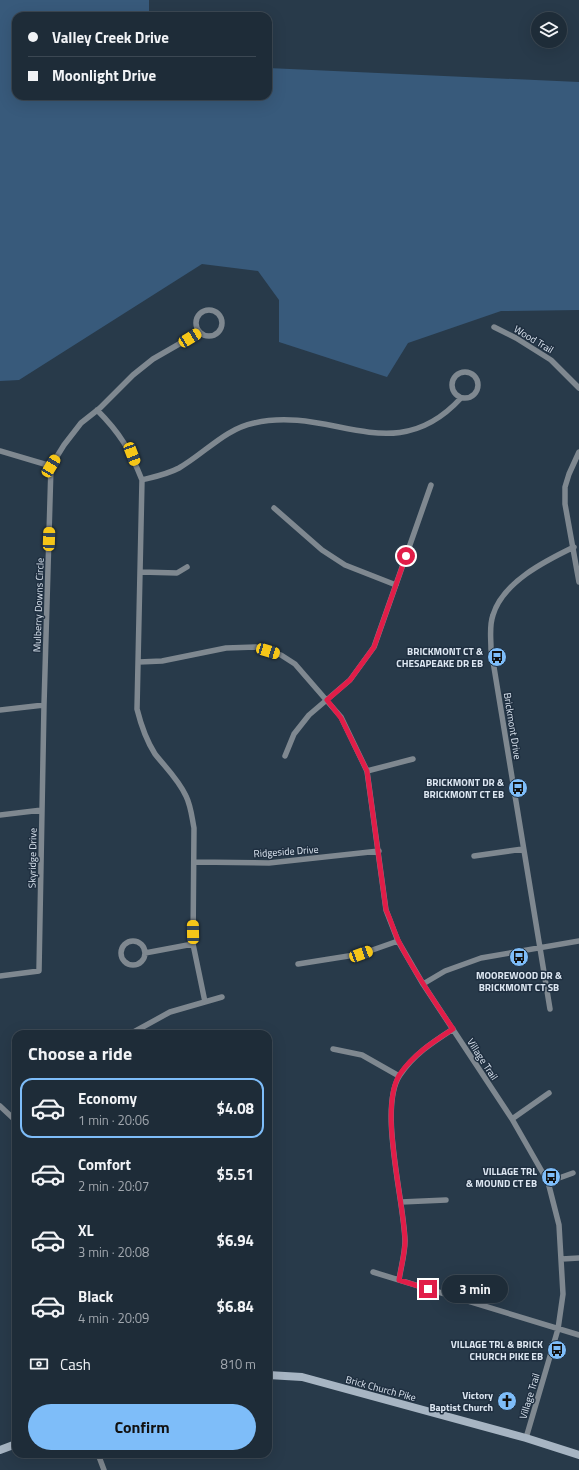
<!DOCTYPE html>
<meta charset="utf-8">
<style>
body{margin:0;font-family:"Titillium Web",sans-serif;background:#2b3843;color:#f1f3f6;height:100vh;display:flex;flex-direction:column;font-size:15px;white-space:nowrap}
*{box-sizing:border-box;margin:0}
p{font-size:13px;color:#a1a7ae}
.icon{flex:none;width:22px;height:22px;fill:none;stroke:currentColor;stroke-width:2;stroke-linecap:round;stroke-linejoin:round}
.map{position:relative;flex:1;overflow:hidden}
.drawer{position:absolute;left:12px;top:1030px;width:260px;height:428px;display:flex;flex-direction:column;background:#1e2c38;border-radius:12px;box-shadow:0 4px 16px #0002,0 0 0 1px #3c4853}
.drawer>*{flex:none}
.hud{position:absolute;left:12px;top:12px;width:260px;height:88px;border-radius:12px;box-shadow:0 4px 16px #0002,0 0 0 1px #3c4853;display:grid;align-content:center;height:88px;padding:0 16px;background:#1e2c38}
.fabs{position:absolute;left:531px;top:12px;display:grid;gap:8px}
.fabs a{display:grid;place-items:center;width:36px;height:36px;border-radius:50%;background:#1e2c38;box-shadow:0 4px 16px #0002,0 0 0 1px #3c4853;font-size:20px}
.end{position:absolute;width:18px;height:18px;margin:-9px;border:5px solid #e11d48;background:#fff;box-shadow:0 0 0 2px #fff}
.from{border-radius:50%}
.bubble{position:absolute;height:28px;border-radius:14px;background:#1e2c38;box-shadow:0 4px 16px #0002,0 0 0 1px #3c4853;font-size:13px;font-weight:700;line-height:28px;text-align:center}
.car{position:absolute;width:12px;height:24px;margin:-12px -6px;border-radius:5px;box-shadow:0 0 3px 1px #0007;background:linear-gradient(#f5c518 24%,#345 0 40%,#f5c518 0 76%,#345 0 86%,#f5c518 0)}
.hud b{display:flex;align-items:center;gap:14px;height:38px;font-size:15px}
.hud b+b{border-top:1px solid #3c4853}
.hud i{width:10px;height:10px;background:#f1f3f6}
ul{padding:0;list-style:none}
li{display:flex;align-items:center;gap:12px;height:60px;margin:0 8px 6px;padding:0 8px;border:2px solid transparent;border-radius:12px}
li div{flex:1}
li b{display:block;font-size:15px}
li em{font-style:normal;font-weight:700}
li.on{border-color:#7ebdf9}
li>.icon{width:36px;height:36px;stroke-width:1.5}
h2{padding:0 16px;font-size:18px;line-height:48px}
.pay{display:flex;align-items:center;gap:10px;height:44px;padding:0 16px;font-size:15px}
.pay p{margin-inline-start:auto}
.cta{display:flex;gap:8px;margin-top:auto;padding:8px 16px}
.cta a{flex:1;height:46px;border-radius:24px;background:#7ebdf9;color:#111;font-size:16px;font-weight:700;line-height:46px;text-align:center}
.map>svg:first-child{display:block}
</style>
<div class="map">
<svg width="579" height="1470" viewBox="0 0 579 1470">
<rect width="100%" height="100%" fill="#283a4a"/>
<path fill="#385a7b" d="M0,0H149V16H16V96H268V68L579,82V310L501,311L408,343L387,377L279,342V300L258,271L202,264L19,380L0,381Z"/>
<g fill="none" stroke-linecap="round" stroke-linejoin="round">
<path stroke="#7f8890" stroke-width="5.5" d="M196 323a13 13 0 1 1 26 0a13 13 0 1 1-26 0Z
M494,327L516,338L551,360L579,388
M452 385a13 13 0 1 1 26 0a13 13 0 1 1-26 0Z
M97,410C120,433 130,450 142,480L137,709C141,725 146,740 155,754C166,768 178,779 186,796C191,806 192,818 194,828L193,944L205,1002
M0,451L51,466L44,705L0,710
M579,452L569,474L565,487V504L579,582
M51,466L64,445L81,423L100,408L133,375L153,359L200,332
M142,480C154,477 168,474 179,468C205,453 225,429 254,423C332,405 394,471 461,398
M274,508L322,550L345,565L396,585
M141,572L177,573L187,567
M139,662L162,661L226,648L256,647L281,655L295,664L341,717L367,771L386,910L398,941L423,984L512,1119L548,1182L559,1225L563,1294L558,1329L526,1438
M285,756L294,734L309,715L350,680L374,647L431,485
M367,771L413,759
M0,815L42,810
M474,856L523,849
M194,862L269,863L379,851
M121 953a12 12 0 1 1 24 0a12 12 0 1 1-24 0Z
M145,953L193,944
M298,964L361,954L398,941
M0,976L39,971L44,705
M423,984L445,971L481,958L579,941
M550,1009L491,649C491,638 489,626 493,615C503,582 545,561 574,547
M130,1034L170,1012L222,997
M333,1049L362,1055L399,1076
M0,1106L16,1121
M512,1119L549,1093
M548,1182L573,1173
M401,1202L446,1200
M562,1259L579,1258
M373,1272L579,1335
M399,1280C401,1267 405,1253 405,1241C404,1200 378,1107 400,1075C414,1054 433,1042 453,1029
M98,1454L104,1470"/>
<path stroke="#a7b5c3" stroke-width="8" d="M268,1375L302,1377L526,1438L579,1455
M0,1450L16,1444"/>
</g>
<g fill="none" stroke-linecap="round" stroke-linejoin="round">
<path stroke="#e11d48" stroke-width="5" d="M406,556L374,647L350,680L327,700L341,718L367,771L386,910C391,920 394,932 399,942C414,972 434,1001 453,1029C433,1042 414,1054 400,1074C378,1107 404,1200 405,1241C405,1253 401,1267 399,1280L428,1289"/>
</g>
<defs>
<g id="bus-disc" transform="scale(1)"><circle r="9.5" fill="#7ebdf9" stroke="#1f2f40"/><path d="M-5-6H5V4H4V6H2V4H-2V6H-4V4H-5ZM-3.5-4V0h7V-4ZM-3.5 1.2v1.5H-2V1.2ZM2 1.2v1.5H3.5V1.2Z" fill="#111"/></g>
<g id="church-disc" transform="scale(1)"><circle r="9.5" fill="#7ebdf9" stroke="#1f2f40"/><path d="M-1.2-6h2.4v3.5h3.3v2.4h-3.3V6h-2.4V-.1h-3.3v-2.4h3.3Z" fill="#111"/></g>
</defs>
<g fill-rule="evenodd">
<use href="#bus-disc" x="497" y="657"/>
<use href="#bus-disc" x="518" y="788"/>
<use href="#bus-disc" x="519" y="957"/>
<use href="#bus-disc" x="551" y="1177"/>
<use href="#bus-disc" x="557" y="1350"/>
<use href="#church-disc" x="507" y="1401"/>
</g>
<g text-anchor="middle" stroke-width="3" stroke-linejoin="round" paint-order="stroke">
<g font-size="10" fill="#dce6f1" stroke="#1f2f40">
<text transform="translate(534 339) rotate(31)" y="4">Wood Trail</text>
<text transform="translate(38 605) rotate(-88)" y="4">Mulberry Downs Circle</text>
<text transform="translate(513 726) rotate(81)" y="4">Brickmont Drive</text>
<text transform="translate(286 851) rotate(-4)" y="4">Ridgeside Drive</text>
<text transform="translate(32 858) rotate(-89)" y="4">Skyridge Drive</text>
<text transform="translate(483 1059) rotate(57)" y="4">Village Trail</text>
<text transform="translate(381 1388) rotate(15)" y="4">Brick Church Pike</text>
<text transform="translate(529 1396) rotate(-73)" y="4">Village Trail</text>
</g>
<g font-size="10" font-weight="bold" fill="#dce6f1" stroke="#1f2f40" text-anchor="end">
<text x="483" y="655">BRICKMONT CT &amp;<tspan x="483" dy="12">CHESAPEAKE DR EB</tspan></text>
<text x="504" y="786">BRICKMONT DR &amp;<tspan x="504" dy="12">BRICKMONT CT EB</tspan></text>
<text x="519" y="979" text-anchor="middle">MOOREWOOD DR &amp;<tspan x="519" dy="12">BRICKMONT CT SB</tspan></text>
<text x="537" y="1175">VILLAGE TRL<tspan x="537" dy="12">&amp; MOUND CT EB</tspan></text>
<text x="543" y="1348">VILLAGE TRL &amp; BRICK<tspan x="543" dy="12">CHURCH PIKE EB</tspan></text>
<text x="493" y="1399">Victory<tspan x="493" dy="12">Baptist Church</tspan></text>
</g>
</g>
</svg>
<div class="fabs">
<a><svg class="icon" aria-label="layers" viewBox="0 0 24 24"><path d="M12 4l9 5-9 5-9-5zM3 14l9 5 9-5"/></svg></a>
</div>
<i class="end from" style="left:406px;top:556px"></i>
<i class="end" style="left:428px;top:1289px"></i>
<div class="bubble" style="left:442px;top:1275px;width:66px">3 min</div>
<i class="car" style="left:190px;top:338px;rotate:59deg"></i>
<i class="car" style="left:132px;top:454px;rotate:159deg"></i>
<i class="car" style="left:51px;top:466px;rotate:31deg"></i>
<i class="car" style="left:49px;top:539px;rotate:2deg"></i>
<i class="car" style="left:268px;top:651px;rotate:107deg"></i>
<i class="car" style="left:193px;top:932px;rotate:359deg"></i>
<i class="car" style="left:361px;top:954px;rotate:70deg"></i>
<div class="hud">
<b><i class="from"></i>Valley Creek Drive</b>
<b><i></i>Moonlight Drive</b>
</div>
<section class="drawer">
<h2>Choose a ride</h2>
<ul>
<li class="on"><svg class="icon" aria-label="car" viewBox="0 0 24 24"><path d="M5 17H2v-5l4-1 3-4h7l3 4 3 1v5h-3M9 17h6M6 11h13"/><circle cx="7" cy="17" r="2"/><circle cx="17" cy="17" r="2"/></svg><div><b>Economy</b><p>1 min · 20:06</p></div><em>$4.08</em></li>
<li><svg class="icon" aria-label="car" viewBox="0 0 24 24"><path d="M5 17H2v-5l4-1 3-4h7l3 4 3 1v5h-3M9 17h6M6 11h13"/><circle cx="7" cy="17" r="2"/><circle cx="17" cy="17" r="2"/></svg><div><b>Comfort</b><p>2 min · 20:07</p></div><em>$5.51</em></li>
<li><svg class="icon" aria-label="car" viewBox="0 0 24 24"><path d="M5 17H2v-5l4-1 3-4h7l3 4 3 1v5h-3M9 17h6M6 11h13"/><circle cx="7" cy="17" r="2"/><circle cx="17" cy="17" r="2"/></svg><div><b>XL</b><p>3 min · 20:08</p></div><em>$6.94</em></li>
<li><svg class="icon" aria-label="car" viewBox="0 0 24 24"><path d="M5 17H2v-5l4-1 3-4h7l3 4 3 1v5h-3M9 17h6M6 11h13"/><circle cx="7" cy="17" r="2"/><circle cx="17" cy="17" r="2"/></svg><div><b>Black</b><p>4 min · 20:09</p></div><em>$6.84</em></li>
</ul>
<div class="pay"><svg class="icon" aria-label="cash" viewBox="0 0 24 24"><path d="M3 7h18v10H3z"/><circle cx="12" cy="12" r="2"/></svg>Cash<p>810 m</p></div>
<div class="cta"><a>Confirm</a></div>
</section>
</div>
